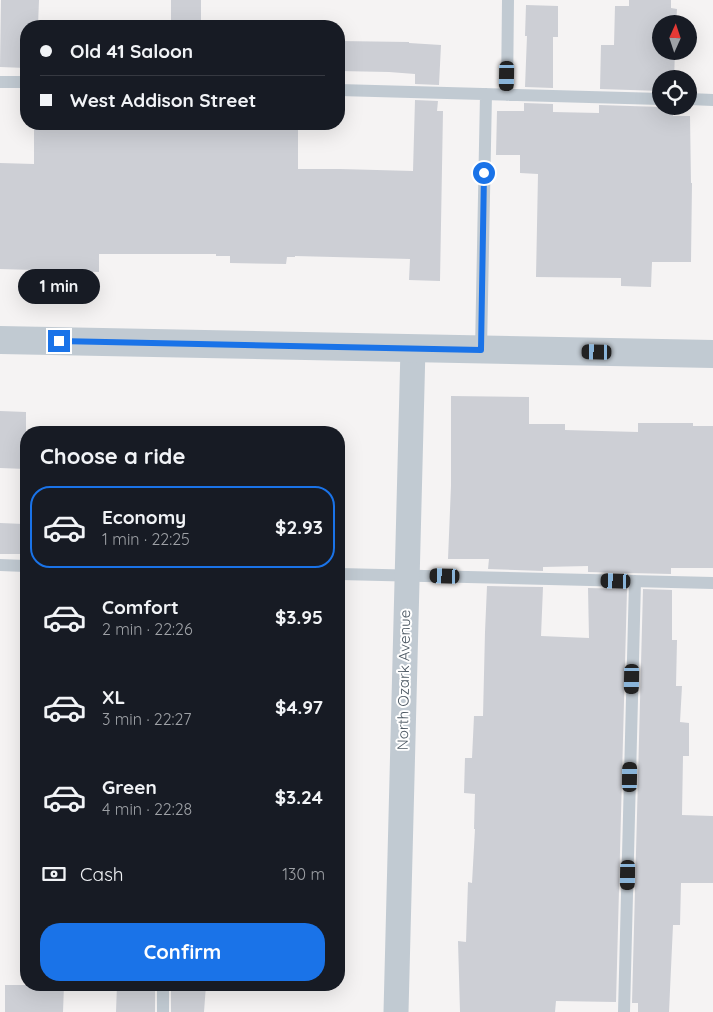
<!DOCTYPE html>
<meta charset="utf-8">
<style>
body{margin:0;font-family:Quicksand,sans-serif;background:#20242c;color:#f1f3f6;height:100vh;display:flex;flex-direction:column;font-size:19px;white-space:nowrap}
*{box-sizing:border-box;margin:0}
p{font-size:16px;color:#9ea1a6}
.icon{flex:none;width:28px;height:28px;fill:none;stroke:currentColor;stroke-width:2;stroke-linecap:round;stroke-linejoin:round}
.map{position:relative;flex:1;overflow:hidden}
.sheet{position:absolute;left:20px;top:426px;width:325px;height:565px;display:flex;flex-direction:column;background:#171b24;border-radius:20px;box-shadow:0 5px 20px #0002}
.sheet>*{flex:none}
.guide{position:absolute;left:20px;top:20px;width:325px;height:110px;border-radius:20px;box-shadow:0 5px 20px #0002;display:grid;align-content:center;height:110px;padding:0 20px;background:#171b24}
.needle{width:32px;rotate:3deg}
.fabs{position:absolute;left:652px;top:15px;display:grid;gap:10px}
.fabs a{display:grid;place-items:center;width:45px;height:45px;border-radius:50%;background:#171b24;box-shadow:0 5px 20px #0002;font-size:25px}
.end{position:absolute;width:22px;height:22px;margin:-11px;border:6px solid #1a73e8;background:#fff;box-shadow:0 0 0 2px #fff}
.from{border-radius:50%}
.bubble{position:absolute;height:35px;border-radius:18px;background:#171b24;box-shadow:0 5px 20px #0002;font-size:16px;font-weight:800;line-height:35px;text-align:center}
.car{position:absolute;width:15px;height:30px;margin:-15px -8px;border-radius:6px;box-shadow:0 0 4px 1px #0007;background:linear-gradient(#222 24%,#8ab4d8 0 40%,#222 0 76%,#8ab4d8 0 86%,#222 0)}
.guide b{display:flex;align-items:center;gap:18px;height:48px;font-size:19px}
.guide b+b{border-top:1px solid #363941}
.guide i{width:12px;height:12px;background:#f1f3f6}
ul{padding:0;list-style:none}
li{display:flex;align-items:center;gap:15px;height:82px;margin:0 10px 8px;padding:0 10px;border:2px solid transparent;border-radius:20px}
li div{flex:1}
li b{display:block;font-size:19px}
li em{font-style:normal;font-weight:800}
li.active{border-color:#1a73e8}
li>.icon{width:45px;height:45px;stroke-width:1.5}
h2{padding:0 20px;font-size:22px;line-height:60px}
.pay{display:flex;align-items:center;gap:12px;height:55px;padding:0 20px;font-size:19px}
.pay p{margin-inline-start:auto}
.button{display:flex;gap:10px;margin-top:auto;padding:10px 20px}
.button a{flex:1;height:58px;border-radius:20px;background:#1a73e8;color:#fff;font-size:20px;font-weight:800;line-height:58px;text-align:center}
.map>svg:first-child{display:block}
</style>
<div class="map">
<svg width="713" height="1012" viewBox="0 0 713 1012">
<rect width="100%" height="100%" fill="#f5f3f3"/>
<path fill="#cdcfd5" d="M1,0H39L38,26H26V68L0,67Z
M171,0H201V26H171Z
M629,0H671V8L677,9L676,24H661V51H675L674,79H661V91L600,89L601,45H614L615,6H629Z
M526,5L558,6V37H553V88L525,87L527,36H525Z
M339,41L409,42V43L441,45L439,85L415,84V74L389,72L339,71Z
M415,100L438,101L437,111H443L440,281L409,280L410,259L295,256V257H287L286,264L230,263V256H216V254H99V272L0,269V163L34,164V124H298V169H340L413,171Z
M524,103L553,104V112L599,113V105L661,107L673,106V116H690L691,183H692L691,262H652L651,287L621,286V278L536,277L538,174L520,173V155H496L497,111H524Z
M451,396L529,397V424H565V430L638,432V423H693V426H713V568H671V574L588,572V566L543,567V571L488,569L489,559H448L451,486Z
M0,411L26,412V469L0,468Z
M0,523L24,524L23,554H0Z
M487,586L543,587L541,636L589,638L588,588L627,589L616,1002L556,1001L555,1012H460L458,941L466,942L468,882L472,883L475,829H474L475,794L464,793L465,758H472L474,716H483L485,632Z
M643,589L672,590V640H677L676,686H682L680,722L689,723V756H683L682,815L713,816V883H681L680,925H673L669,1012H638V1003H632Z
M5,985H64L63,1012H5Z
M117,985H155V1012H116Z
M171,985H206L204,1012H171Z"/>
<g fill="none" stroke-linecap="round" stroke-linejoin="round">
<path stroke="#c1cad2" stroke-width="12" d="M0,82H26
M339,90L661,99
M507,95L508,0
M689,99L713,100
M481,350L486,94
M0,565L26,566
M339,574L713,583
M163,1012V985
M624,1012L635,581"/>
<path stroke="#c1cad2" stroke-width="25" d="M396,1012L413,348"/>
<path stroke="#c1cad2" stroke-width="28" d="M0,340L713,354"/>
</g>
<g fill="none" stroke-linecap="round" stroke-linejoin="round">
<path stroke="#1a73e8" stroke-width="6" d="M59,341L481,350L484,173"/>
</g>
<g text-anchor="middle" stroke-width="4" stroke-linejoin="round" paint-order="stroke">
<g font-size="15" fill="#4a5661" stroke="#fff">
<text transform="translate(404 680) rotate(-89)" y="5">North Ozark Avenue</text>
</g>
</g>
</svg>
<div class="fabs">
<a><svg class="needle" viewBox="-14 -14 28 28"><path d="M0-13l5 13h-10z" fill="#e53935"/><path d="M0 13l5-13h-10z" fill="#9ea1a6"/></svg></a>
<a><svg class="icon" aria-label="locate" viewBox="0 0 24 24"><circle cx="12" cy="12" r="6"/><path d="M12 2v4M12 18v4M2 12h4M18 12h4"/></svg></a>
</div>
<i class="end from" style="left:484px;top:173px"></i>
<i class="end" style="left:59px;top:341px"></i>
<div class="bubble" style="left:18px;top:269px;width:82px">1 min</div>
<i class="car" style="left:507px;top:76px;rotate:181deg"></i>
<i class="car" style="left:597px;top:352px;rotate:271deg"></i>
<i class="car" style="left:445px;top:576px;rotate:272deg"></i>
<i class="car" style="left:616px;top:581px;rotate:272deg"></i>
<i class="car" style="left:632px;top:679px;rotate:181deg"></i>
<i class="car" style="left:630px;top:777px;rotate:1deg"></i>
<i class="car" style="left:628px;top:875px;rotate:181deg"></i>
<div class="guide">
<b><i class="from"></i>Old 41 Saloon</b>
<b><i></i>West Addison Street</b>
</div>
<section class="sheet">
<h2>Choose a ride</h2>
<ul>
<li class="active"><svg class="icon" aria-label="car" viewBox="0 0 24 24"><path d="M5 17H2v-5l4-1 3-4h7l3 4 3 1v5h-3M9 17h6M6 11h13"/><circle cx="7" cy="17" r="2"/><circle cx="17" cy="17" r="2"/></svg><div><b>Economy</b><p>1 min · 22:25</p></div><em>$2.93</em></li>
<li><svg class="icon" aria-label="car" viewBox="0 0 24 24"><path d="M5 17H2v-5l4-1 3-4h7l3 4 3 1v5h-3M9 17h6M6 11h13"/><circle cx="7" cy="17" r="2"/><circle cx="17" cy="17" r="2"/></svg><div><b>Comfort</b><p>2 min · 22:26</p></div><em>$3.95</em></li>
<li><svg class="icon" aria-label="car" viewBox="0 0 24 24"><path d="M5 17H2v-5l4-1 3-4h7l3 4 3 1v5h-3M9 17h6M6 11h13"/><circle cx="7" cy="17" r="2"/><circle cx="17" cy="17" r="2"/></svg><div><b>XL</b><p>3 min · 22:27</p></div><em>$4.97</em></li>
<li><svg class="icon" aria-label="car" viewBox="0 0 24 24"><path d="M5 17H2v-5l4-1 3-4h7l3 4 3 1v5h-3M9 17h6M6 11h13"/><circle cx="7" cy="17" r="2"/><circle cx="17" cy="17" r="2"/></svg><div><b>Green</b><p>4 min · 22:28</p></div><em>$3.24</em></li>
</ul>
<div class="pay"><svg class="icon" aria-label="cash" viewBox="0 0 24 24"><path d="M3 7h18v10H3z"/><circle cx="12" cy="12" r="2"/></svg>Cash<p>130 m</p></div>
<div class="button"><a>Confirm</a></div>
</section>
</div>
